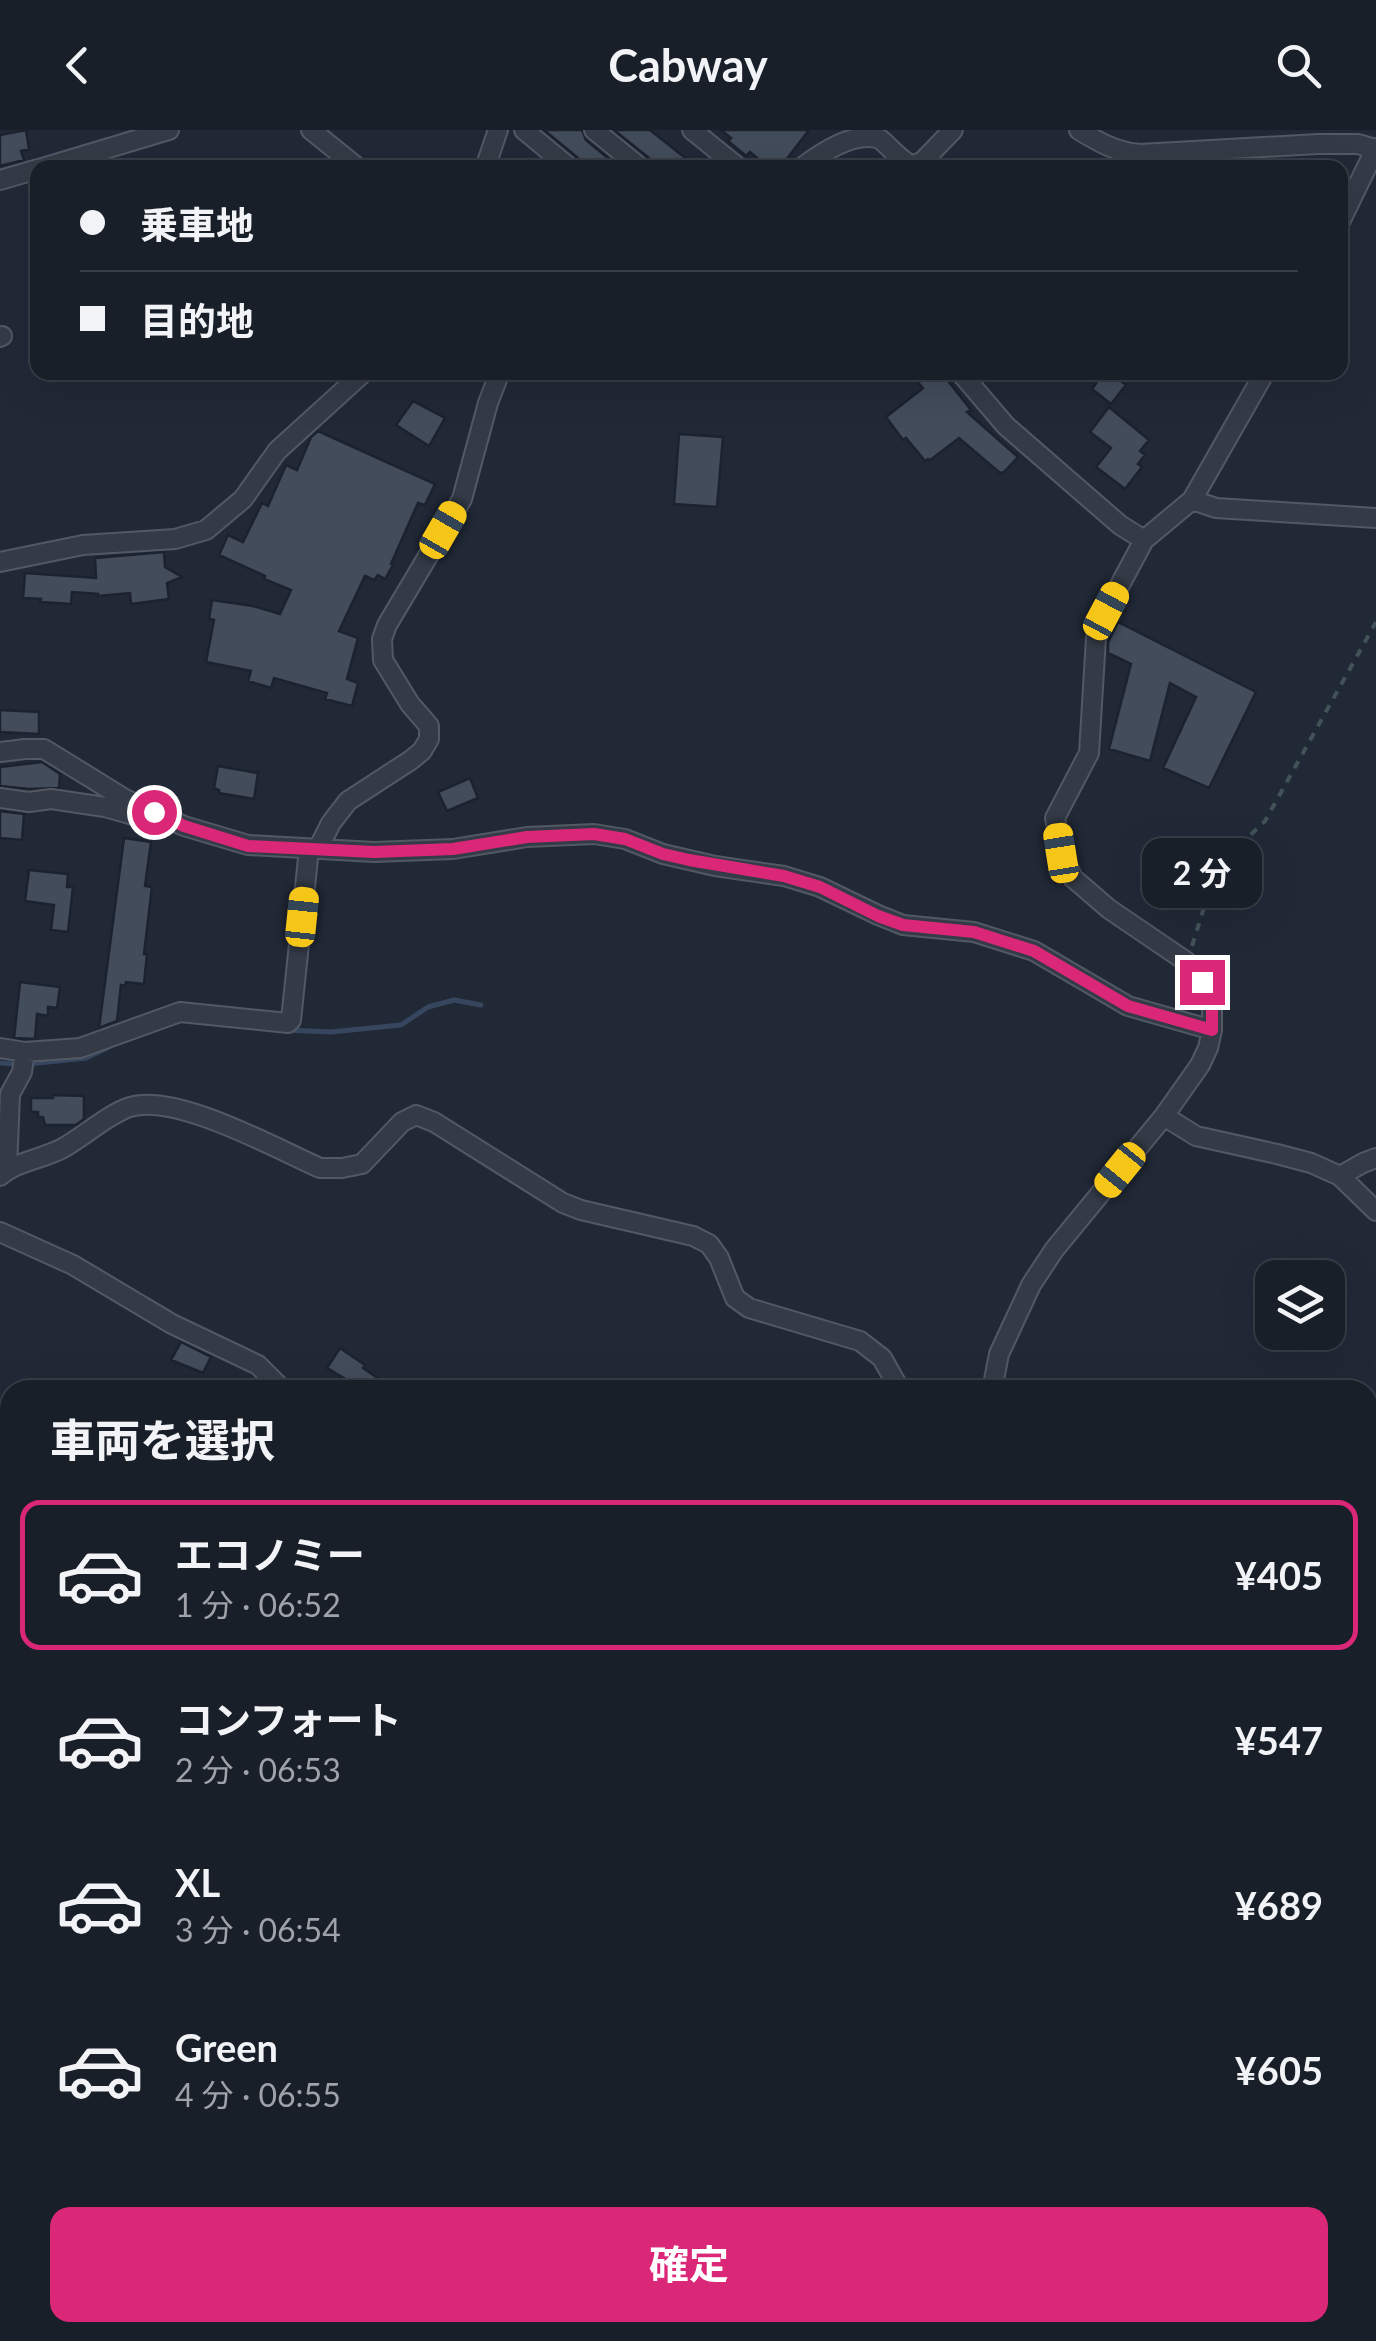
<!DOCTYPE html>
<html lang="ja">
<meta charset="utf-8">
<style>
body{margin:0;font-family:Lato,"Noto Sans JP",sans-serif;background:#222731;color:#f1f3f6;height:100vh;display:flex;flex-direction:column;font-size:38px;white-space:nowrap}
*{box-sizing:border-box;margin:0}
p{font-size:32px;color:#9fa2a8}
.icon{flex:none;width:55px;height:55px;fill:none;stroke:currentColor;stroke-width:2;stroke-linecap:round;stroke-linejoin:round}
.map{position:relative;flex:1;overflow:hidden}
.details{position:absolute;left:0px;top:1250px;width:1378px;height:962px;display:flex;flex-direction:column;background:#191f29;border-radius:30px 30px 0 0;box-shadow:0 10px 40px #0002,0 0 0 2px #373d46}
.details>*{flex:none}
.top-card{position:absolute;left:30px;top:30px;width:1318px;height:220px;border-radius:20px;box-shadow:0 10px 40px #0002,0 0 0 2px #373d46;display:grid;align-content:center;height:220px;padding:0 50px;background:#191f29}
.fabs{position:absolute;left:1255px;top:1130px;display:grid;gap:20px}
.fabs a{display:grid;place-items:center;width:90px;height:90px;border-radius:20px;background:#191f29;box-shadow:0 10px 40px #0002,0 0 0 2px #373d46;font-size:50px}
.end{position:absolute;width:45px;height:45px;margin:-22px;border:12px solid #db2777;background:#fff;box-shadow:0 0 0 5px #fff}
.from{border-radius:50%}
.bubble{position:absolute;height:70px;border-radius:20px;background:#191f29;box-shadow:0 10px 40px #0002,0 0 0 2px #373d46;font-size:32px;font-weight:700;line-height:70px;text-align:center}
.car{position:absolute;width:30px;height:60px;margin:-30px -15px;border-radius:12px;box-shadow:0 0 8px 2px #0007;background:linear-gradient(#f5c518 24%,#345 0 40%,#f5c518 0 76%,#345 0 86%,#f5c518 0)}
.top-card b{display:flex;align-items:center;gap:35px;height:95px;font-size:38px}
.top-card b+b{border-top:2px solid #373d46}
.top-card i{width:25px;height:25px;background:#f1f3f6}
ul{padding:0;list-style:none}
li{display:flex;align-items:center;gap:30px;height:150px;margin:0 20px 15px;padding:0 30px;border:5px solid transparent;border-radius:20px}
li div{flex:1}
li b{display:block;font-size:38px}
li em{font-style:normal;font-weight:700}
li.selected{border-color:#db2777}
li>.icon{width:90px;height:90px;stroke-width:1.5}
h2{padding:0 50px;font-size:45px;line-height:120px}
.button{display:flex;gap:20px;margin-top:auto;padding:20px 50px}
.button a{flex:1;height:115px;border-radius:20px;background:#db2777;color:#fff;font-size:40px;font-weight:700;line-height:115px;text-align:center}
header{display:flex;justify-content:space-between;align-items:center;height:130px;padding:0 50px;background:#191f29;font-size:45px;font-weight:700}
.map>svg:first-child{display:block}
</style>
<header><svg class="icon" aria-label="back" viewBox="0 0 24 24"><path d="M15 5l-7 7 7 7"/></svg>Cabway<svg class="icon" aria-label="search" viewBox="0 0 24 24"><circle cx="10" cy="10" r="6"/><path d="M15 15l6 6"/></svg></header>
<div class="map">
<svg width="1376" height="2211" viewBox="0 0 1376 2211">
<rect width="100%" height="100%" fill="#212937"/>
<g fill="none" stroke-linecap="round" stroke-linejoin="round">
<path stroke="#37465f" stroke-width="5" d="M288,900L331,902L401,895L428,877L454,870L481,875
M0,933L17,934
M28,934L86,928L109,917"/>
</g>
<path fill="#424c5b" stroke="#1c222e" stroke-width="2.5" d="M26,0L29,19L21,21L24,30L0,36V5Z
M544,0H582L586,10L620,38H582L578,28Z
M614,0H650L698,38H653L649,28Z
M721,0H809L780,38H769L750,22L746,26L728,11L731,8Z
M922,242H941L971,280L967,282L1018,327L1004,342L1000,343L959,308L929,331L928,329L925,331L906,308L903,310L886,287L923,258L915,249Z
M1104,242H1110L1126,255L1111,274L1092,259Z
M413,271L445,288L429,316L396,295Z
M1109,277L1149,310L1140,321L1145,325L1138,334L1142,337L1125,359L1096,337L1111,318L1090,302Z
M318,301L435,354L426,373L424,375L418,373L391,434L393,435L385,449L378,445L374,450L365,446L339,501L358,508L347,549L358,553L352,576L325,569L327,563L274,548L271,558L248,551L251,541L206,532L214,490L209,489L212,470L253,476L280,484L291,460L264,449L265,446L219,425L228,405L243,412L262,373L268,376L286,335L297,340L311,307Z
M679,304L723,307L717,377L674,374Z
M164,422L165,437L182,447L167,453L169,469L131,474L130,463L98,466V464L72,462L71,474L40,472L41,469L23,468L25,443L96,448L95,428Z
M1118,492L1256,562L1209,658L1163,638L1196,567L1170,553L1150,631L1109,619L1131,534L1108,523V512Z
M0,580L39,582V604L0,602Z
M42,632L60,644L59,658L29,659L0,656V637Z
M218,636L258,643L254,669L219,663V660L214,658Z
M470,648L478,668L447,681L438,662Z
M0,681L24,684L22,710L0,708Z
M124,708L151,712L145,756L152,757L144,824H147L144,854L126,852L125,856L121,855L117,891L99,898Z
M29,740L68,744L67,757H73L68,802L51,800L54,775L25,771Z
M20,852L60,857L57,878L48,877V886L37,884L35,909L14,908Z
M53,965L84,966V989L76,995H45L43,987H38V982H31V968H53Z
M181,1212L211,1227L203,1243L171,1230Z
M340,1218L365,1235L363,1238L395,1260H364L327,1238Z"/>
<g fill="none" stroke-linecap="round" stroke-linejoin="round">
<g stroke="#525965" stroke-width="22">
<path id="minor" d="M311,0L358,38
M524,0L570,38
M594,0L641,38
M692,0L739,38
M1079,0C1100,13 1116,22 1140,24L1318,14H1358L1375,19
M42,38L169,0
M485,38L498,0
M801,38C821,23 855,0 880,9C891,18 899,29 912,36L923,31L953,0
M0,50L38,39
M1340,92L1376,18
M0,207L2,206
M960,242L1006,296L1120,395L1144,410
M1192,370L1216,378L1376,388
M0,432L83,415L175,409L206,400L243,369L277,321L364,242
M0,622L25,619H44L125,669L184,696L248,715L374,722L453,719L527,707L594,704L625,709L663,724L715,736L784,746L820,757L878,785L903,795L974,802L1034,821L1128,876L1212,900
M0,668L29,672L51,669L105,677L147,689
M318,719L331,693L348,671L411,630L422,621L429,609V596L410,574L383,530L382,509L387,495L462,369L488,273L500,242
M0,918L25,922L80,918L180,882L288,893L291,890L309,719
M1164,986L1196,1006L1277,1024L1311,1033L1340,1046L1376,1081
M7,1040L10,964L22,942L25,922
M0,1046C17,1031 43,1029 63,1018C83,1007 110,983 130,977C176,963 275,1018 320,1038H342L362,1034L402,992L416,985L434,992L563,1073L581,1080L693,1106L709,1114L719,1128L735,1168L749,1178L860,1211L882,1228L900,1260
M1340,1046L1363,1033L1376,1028
M0,1102L73,1135L172,1194L258,1235L283,1260
M992,1260L999,1224L1031,1155L1054,1120L1164,986L1200,935L1208,918L1212,900V871L1203,852L1187,832L1109,779L1073,748L1061,723L1055,688L1089,623L1096,508L1106,481L1144,410L1192,370L1265,242
M0,1371L10,1397
M0,1510L10,1489
M0,1659L10,1667
M1368,1665L1376,1670
M1368,1906L1376,1902
M0,1952L10,1954
M114,2202L128,2211
M418,2202L443,2211
M1108,2202L1109,2211
M212,2211L216,2202
M531,2211L536,2202"/>
</g>
<g stroke="#525965" stroke-width="28">
<path id="secondary" d="M1368,2064L1376,2068
M34,2211L41,2202"/>
</g>
<path stroke="#425357" stroke-width="4" stroke-dasharray="8 8" stroke-linecap="butt" d="M1192,816L1206,771L1234,721L1265,691L1376,492"/>
<use href="#minor" stroke="#343b47" stroke-width="18"/>
<use href="#secondary" stroke="#434a5a" stroke-width="22"/>
</g>
<g fill="none" stroke-linecap="round" stroke-linejoin="round">
<path stroke="#db2777" stroke-width="12" d="M154,682L184,696L248,716L374,722L453,719L527,707L594,704L625,709L663,724L689,730L784,746L820,757L878,786L903,795L974,802L1034,821L1128,876L1212,900V871L1202,852"/>
</g>
</svg>
<div class="fabs">
<a><svg class="icon" aria-label="layers" viewBox="0 0 24 24"><path d="M12 4l9 5-9 5-9-5zM3 14l9 5 9-5"/></svg></a>
</div>
<i class="end from" style="left:154px;top:682px"></i>
<i class="end" style="left:1202px;top:852px"></i>
<div class="bubble" style="left:1142px;top:708px;width:120px">2 分</div>
<i class="car" style="left:443px;top:400px;rotate:30deg"></i>
<i class="car" style="left:1106px;top:481px;rotate:28deg"></i>
<i class="car" style="left:1061px;top:723px;rotate:351deg"></i>
<i class="car" style="left:302px;top:787px;rotate:6deg"></i>
<i class="car" style="left:1120px;top:1040px;rotate:219deg"></i>
<div class="top-card">
<b><i class="from"></i>乗車地</b>
<b><i></i>目的地</b>
</div>
<section class="details">
<h2>車両を選択</h2>
<ul>
<li class="selected"><svg class="icon" aria-label="car" viewBox="0 0 24 24"><path d="M5 17H2v-5l4-1 3-4h7l3 4 3 1v5h-3M9 17h6M6 11h13"/><circle cx="7" cy="17" r="2"/><circle cx="17" cy="17" r="2"/></svg><div><b>エコノミー</b><p>1 分 · 06:52</p></div><em>¥405</em></li>
<li><svg class="icon" aria-label="car" viewBox="0 0 24 24"><path d="M5 17H2v-5l4-1 3-4h7l3 4 3 1v5h-3M9 17h6M6 11h13"/><circle cx="7" cy="17" r="2"/><circle cx="17" cy="17" r="2"/></svg><div><b>コンフォート</b><p>2 分 · 06:53</p></div><em>¥547</em></li>
<li><svg class="icon" aria-label="car" viewBox="0 0 24 24"><path d="M5 17H2v-5l4-1 3-4h7l3 4 3 1v5h-3M9 17h6M6 11h13"/><circle cx="7" cy="17" r="2"/><circle cx="17" cy="17" r="2"/></svg><div><b>XL</b><p>3 分 · 06:54</p></div><em>¥689</em></li>
<li><svg class="icon" aria-label="car" viewBox="0 0 24 24"><path d="M5 17H2v-5l4-1 3-4h7l3 4 3 1v5h-3M9 17h6M6 11h13"/><circle cx="7" cy="17" r="2"/><circle cx="17" cy="17" r="2"/></svg><div><b>Green</b><p>4 分 · 06:55</p></div><em>¥605</em></li>
</ul>
<div class="button"><a>確定</a></div>
</section>
</div>
